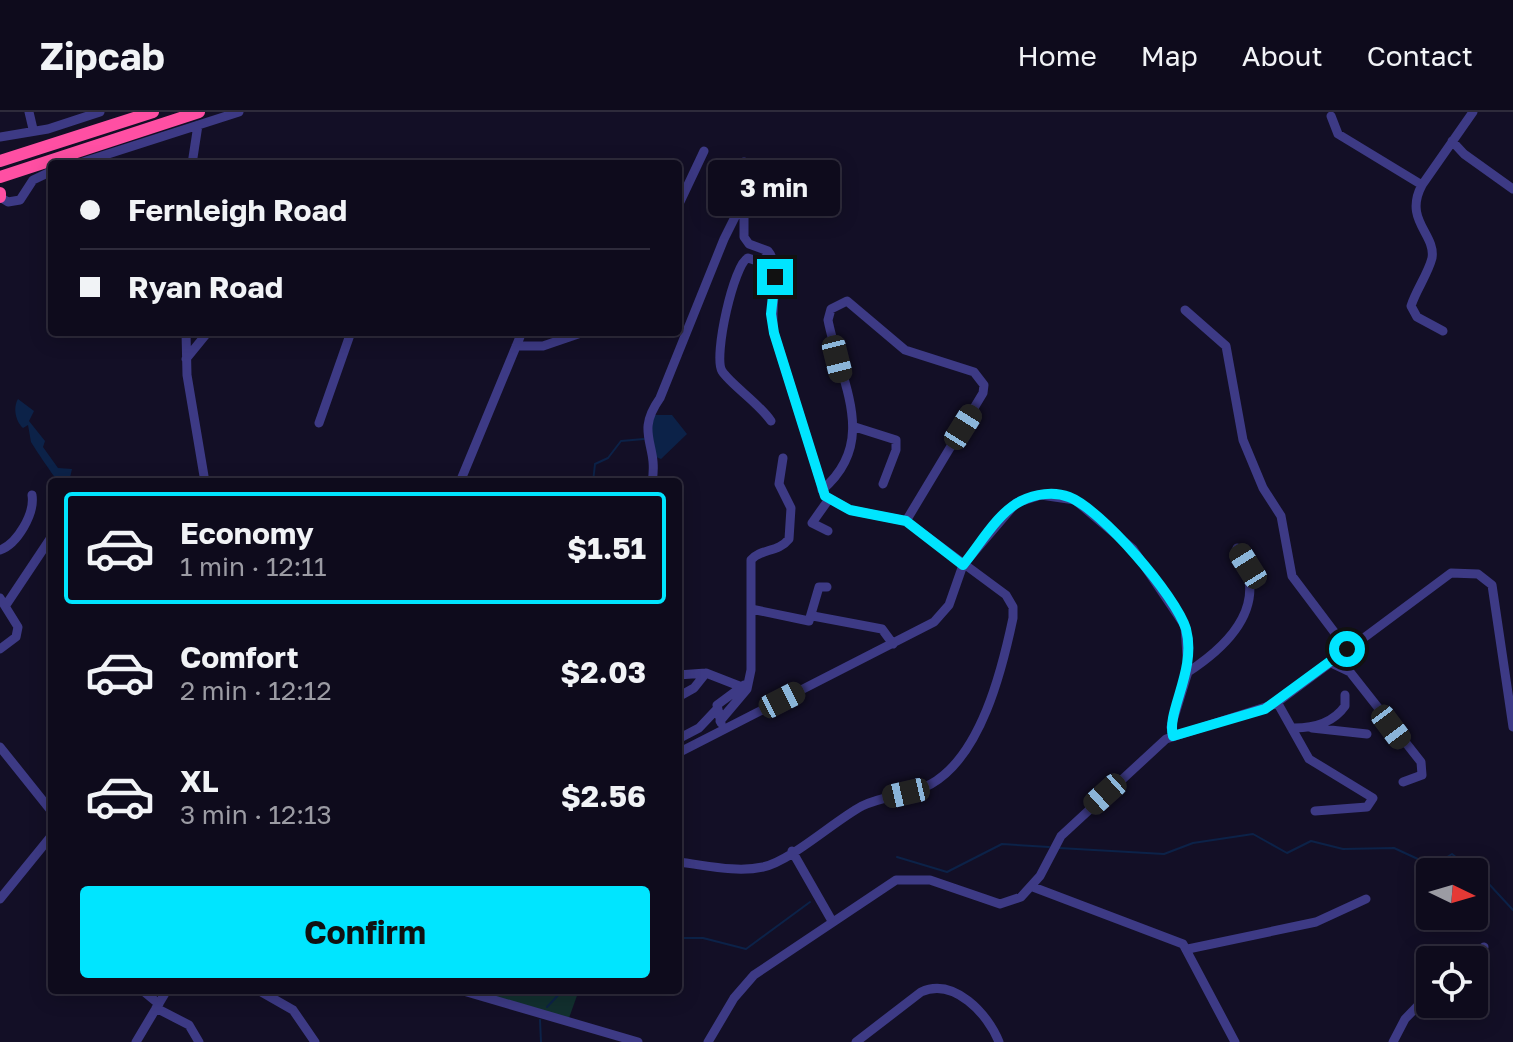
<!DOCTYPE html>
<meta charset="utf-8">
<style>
body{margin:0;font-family:"Golos Text",sans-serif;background:#171425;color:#f1f3f6;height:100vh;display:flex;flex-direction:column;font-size:30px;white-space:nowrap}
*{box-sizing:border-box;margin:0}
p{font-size:26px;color:#9b9ba3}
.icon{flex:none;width:44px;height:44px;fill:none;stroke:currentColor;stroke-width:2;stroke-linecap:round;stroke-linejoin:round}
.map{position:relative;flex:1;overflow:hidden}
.panel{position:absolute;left:48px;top:366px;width:634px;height:516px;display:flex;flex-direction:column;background:#0e0b1c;border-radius:8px;box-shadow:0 4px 20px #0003,0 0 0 2px #2e2b3b}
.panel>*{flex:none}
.guide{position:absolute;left:48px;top:48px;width:634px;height:176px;border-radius:8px;box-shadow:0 4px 20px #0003,0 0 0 2px #2e2b3b;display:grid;align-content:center;height:176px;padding:0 32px;background:#0e0b1c}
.needle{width:52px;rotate:95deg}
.controls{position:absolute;left:1416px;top:746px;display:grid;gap:16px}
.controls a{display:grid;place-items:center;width:72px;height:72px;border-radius:8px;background:#0e0b1c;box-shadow:0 4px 20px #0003,0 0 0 2px #2e2b3b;font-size:40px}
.end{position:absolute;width:36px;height:36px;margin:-18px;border:10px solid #00e5ff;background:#111;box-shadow:0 0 0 4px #111}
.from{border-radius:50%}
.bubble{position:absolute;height:56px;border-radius:8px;background:#0e0b1c;box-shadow:0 4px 20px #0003,0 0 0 2px #2e2b3b;font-size:26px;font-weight:700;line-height:56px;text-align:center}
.car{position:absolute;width:24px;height:48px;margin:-24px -12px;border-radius:10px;box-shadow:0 0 6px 2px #0007;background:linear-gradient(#222 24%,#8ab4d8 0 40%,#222 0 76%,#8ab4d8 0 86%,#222 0)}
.guide b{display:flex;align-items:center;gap:28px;height:76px;font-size:30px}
.guide b+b{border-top:2px solid #2e2b3b}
.guide i{width:20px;height:20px;background:#f1f3f6}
ul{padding:14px 0 0;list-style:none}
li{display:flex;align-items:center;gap:24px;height:112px;margin:0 16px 12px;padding:0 16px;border:4px solid transparent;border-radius:8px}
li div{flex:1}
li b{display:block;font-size:30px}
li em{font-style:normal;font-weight:700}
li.current{border-color:#00e5ff}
li>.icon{width:72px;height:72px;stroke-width:1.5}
.button{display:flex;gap:16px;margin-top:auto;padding:16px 32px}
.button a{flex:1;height:92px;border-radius:8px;background:#00e5ff;color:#111;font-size:32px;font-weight:700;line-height:92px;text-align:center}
header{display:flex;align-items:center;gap:48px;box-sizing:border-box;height:112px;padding:0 40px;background:#0e0b1c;border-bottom:2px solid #2e2b3b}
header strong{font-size:38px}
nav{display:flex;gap:44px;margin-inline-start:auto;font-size:28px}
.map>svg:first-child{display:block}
</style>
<header>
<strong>Zipcab</strong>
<nav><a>Home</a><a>Map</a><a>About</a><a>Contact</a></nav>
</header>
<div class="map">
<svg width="1513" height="930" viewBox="0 0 1513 930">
<rect width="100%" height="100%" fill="#130f26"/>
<path fill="#12302f" d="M470,878H579L569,906Z"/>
<path fill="#0c2248" d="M18,287L34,299L29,309L45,329L43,335L58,356L72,357L69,370H59C55,367 34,335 31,330L28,313L23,316C15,309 13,295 18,287Z
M653,303H672L687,322L661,347L656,345L650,319Z"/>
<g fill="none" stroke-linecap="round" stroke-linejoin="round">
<path stroke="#0c2248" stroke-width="2" d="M593,370L595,352L608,346L621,329L644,327
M1059,736L1164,742L1193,731L1253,722L1287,741L1311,729L1343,737L1394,736L1433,754L1452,742L1488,771L1513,798
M897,745L947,760L1002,732L1049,735
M678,826H703L746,837L810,790
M547,895L563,878
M540,908L541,930"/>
<path stroke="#3d3a85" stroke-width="9" d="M29,0L33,17
M1331,4L1338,22L1422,73C1403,108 1436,122 1432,146C1428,162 1416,178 1411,194L1417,205L1443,219
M0,25L48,17L100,0
M1452,29L1464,42L1513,77
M744,50V125L749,132L768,139
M77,52L239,0
M192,52L198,13
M1422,73L1473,0
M0,85L8,90L20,88L33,68L52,59
M678,94L704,39
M763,151L748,146C734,151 713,245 722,259C731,273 758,290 771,309
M760,163L765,146
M1185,198L1226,234L1243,328L1263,376L1281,404L1292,464L1347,537
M186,220L187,263L205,370
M516,234H543L584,220
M186,247L208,220
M319,311L351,220
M855,315L896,328V338L883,372
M460,370L522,220
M652,370C659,331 634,323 660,286L724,127L742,91
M822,378C880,329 840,270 828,208L831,197L847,189L905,238L974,260L984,273L983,281L906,409
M828,419L812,411L829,387
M0,438C17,432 35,402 32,383
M0,486L18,515L16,525L0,537
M6,493L52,424
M751,497L809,509L819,475H827
M813,504L882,517L893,532
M1329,550L1350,560L1421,650L1422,663L1403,670
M1188,560C1234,530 1270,489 1237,436
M678,563L706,561L747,577
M678,585L694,576L706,561
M1277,590L1309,647L1373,686L1367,695L1315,699
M720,609L747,577L751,558V448C761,436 778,441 789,427L791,396L779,372L783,346
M721,611L717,593L744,573
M1294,616C1313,616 1333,611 1345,594V583
M1312,616L1367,622
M678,627L699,616L716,598
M0,635L52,700
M678,641L934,510L949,493L963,453L1016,391L1041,383L1075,388L1133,437L1185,514L1188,560L1171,615L1173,624
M792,739L832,809
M678,750C705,753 736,761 763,755C791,749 834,709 862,694C884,683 910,684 931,672C981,644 1002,558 1013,506V495L1006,483L906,409L850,398L825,384L774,221C769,198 782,155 768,139
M1033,775L1183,832L1235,930
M0,787L52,723
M1188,837L1316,810L1366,787
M1469,848L1484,835
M142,878L159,892
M258,878L293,898L315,930
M460,878L638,930
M156,896L189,913L199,930
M136,930L167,878
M708,930L734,886L754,863L896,768H930L1000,792L1021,785L1040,764L1061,724L1166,627L1275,592L1451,461L1478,462L1492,473L1513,615
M856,930L921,880C954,865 988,902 999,930
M1393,930L1405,907L1430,881"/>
<path stroke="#ff4fa3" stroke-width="12" d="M0,49L153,0
M0,65L199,0
M0,81V85"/>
</g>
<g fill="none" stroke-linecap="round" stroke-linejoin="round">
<path stroke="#00e5ff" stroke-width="10" d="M775,165L771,202L774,221L825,384L850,398L906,409L963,453C979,434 998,400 1021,389C1035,382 1054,379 1069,385C1101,397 1176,484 1186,517C1197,558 1166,600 1173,624L1265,597L1347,537"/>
</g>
</svg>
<div class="controls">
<a><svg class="needle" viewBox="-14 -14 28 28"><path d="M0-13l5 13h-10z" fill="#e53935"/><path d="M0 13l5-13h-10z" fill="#9b9ba3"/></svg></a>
<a><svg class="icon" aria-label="locate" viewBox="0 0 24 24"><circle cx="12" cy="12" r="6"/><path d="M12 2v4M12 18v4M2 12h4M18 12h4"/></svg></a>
</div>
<i class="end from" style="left:1347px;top:537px"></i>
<i class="end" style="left:775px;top:165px"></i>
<div class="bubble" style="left:708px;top:48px;width:132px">3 min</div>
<i class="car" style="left:837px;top:247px;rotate:166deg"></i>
<i class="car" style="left:963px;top:315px;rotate:32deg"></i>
<i class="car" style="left:1248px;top:454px;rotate:328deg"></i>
<i class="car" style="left:782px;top:588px;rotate:63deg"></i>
<i class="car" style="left:1391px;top:615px;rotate:143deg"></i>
<i class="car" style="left:906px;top:681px;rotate:257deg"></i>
<i class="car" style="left:1105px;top:682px;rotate:228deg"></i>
<div class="guide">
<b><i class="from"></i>Fernleigh Road</b>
<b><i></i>Ryan Road</b>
</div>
<section class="panel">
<ul>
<li class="current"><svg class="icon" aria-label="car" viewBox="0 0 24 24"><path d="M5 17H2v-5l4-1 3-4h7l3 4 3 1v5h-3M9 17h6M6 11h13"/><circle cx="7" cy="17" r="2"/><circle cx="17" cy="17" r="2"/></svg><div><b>Economy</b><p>1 min · 12:11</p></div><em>$1.51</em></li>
<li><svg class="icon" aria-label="car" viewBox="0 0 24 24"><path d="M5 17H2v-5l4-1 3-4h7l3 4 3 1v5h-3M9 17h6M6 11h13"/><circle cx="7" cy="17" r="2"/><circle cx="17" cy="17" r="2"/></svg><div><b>Comfort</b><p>2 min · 12:12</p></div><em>$2.03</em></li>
<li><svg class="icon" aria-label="car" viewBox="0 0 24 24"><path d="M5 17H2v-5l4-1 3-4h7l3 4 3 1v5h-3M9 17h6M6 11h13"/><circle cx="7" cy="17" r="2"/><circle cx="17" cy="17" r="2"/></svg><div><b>XL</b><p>3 min · 12:13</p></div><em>$2.56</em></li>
</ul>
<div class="button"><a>Confirm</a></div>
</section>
</div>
